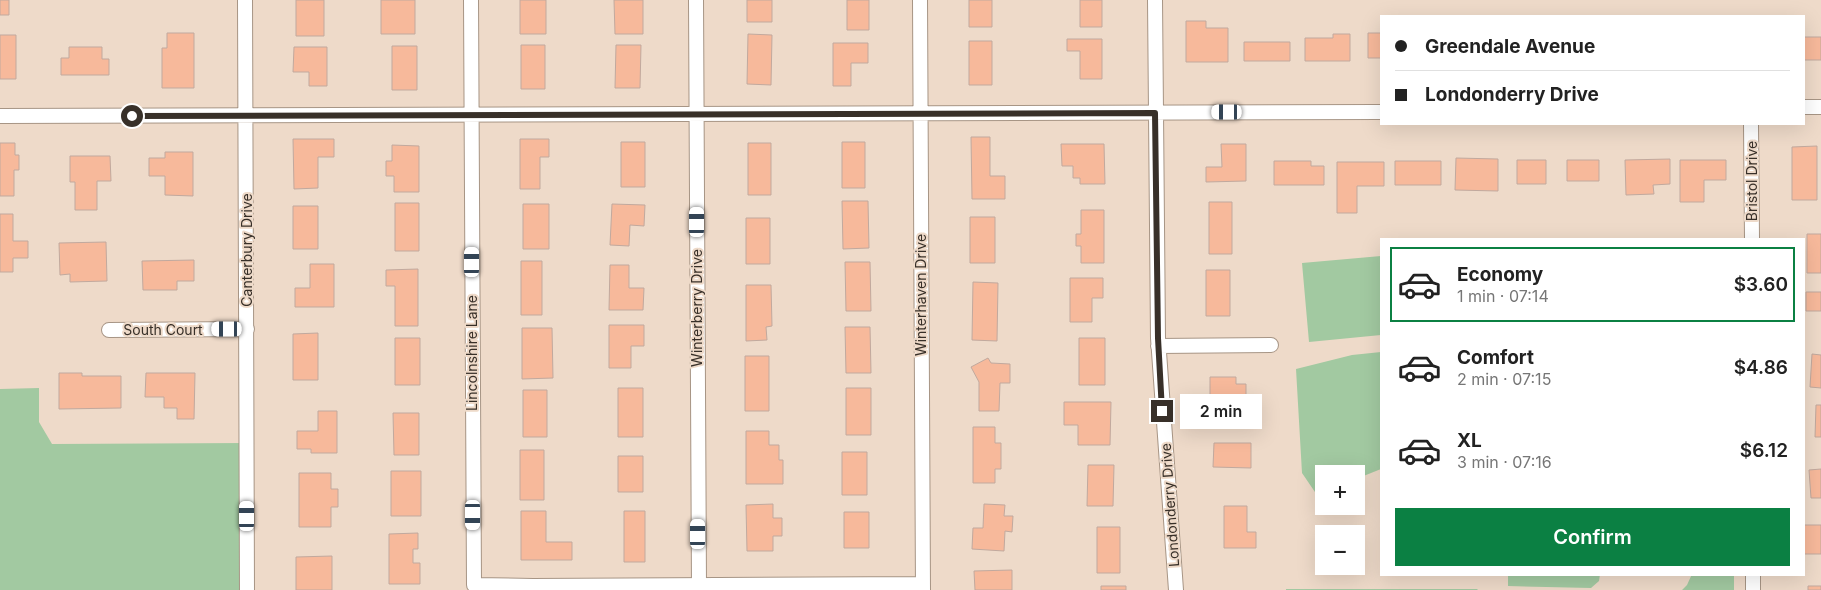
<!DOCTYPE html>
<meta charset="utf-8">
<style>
body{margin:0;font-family:Inter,sans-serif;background:#f6f6f6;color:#222;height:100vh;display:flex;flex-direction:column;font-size:19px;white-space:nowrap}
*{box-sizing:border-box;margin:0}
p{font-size:16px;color:#767676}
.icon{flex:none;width:28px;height:28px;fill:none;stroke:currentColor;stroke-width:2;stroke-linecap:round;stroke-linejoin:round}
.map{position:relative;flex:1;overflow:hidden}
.drawer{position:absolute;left:1380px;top:238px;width:425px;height:338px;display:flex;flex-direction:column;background:#fff;border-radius:0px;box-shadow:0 5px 20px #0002}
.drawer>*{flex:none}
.top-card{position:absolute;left:1380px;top:15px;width:425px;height:110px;border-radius:0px;box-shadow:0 5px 20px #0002;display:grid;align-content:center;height:110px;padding:0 15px;background:#fff}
.tools{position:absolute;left:1315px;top:465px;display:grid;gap:10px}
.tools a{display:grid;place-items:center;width:50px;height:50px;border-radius:0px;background:#fff;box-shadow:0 5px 20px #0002;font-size:25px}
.end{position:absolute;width:22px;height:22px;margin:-11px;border:6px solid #383029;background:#fff;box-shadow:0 0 0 2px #fff}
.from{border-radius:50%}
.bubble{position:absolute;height:35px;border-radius:0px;background:#fff;box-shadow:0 5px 20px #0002;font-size:16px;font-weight:600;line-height:35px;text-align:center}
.car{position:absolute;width:15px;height:30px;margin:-15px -8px;border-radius:6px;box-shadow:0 0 4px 1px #0007;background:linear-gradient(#fff 24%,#345 0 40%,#fff 0 76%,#345 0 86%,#fff 0)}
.top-card b{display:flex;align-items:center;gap:18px;height:48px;font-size:19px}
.top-card b+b{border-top:1px solid #e0e0e0}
.top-card i{width:12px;height:12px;background:#222}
ul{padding:9px 0 0;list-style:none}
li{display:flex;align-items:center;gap:15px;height:75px;margin:0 10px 8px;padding:0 5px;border:2px solid transparent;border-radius:0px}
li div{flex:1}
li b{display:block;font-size:19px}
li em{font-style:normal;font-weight:600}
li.active{border-color:#0b8043}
li>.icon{width:45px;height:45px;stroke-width:1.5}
.button{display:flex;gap:10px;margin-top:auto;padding:10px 15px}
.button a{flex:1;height:58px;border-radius:0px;background:#0b8043;color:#fff;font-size:20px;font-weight:600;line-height:58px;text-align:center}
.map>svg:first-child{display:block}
</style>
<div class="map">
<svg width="1821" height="590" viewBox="0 0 1821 590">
<rect width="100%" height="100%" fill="#eedac9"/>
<path fill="#a2c9a1" d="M1381,256V335L1309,342L1302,263Z
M1381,352V469L1356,479V474H1324V492L1317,495L1302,473L1296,369L1352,355Z
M39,388V422L52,444L247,443V590H0V389Z
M1508,574H1600L1599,581L1591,588L1508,586Z
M1692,574H1734V590H1682L1687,585Z
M1286,589H1477L1478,590H1286Z"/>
<path fill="#f7b99b" stroke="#c1a99e" d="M0,0H9V15H0Z
M296,0H324V36H296Z
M381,0H415V34H381Z
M520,0H546V34H520Z
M614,0H643V34H615Z
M747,0H772V22H747Z
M847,0H869V30H847Z
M969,0H992V27H969Z
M1080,0H1102V27H1080Z
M1186,21H1206V28H1228V62H1186Z
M167,33H194V88H162V48H167Z
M1368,33H1381V58H1368Z
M748,34L772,35L771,85L747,84Z
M1333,34H1350V61H1305V38H1333Z
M0,35H16V79H0Z
M1804,37H1821V60H1804Z
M1067,39H1102V79H1080V51H1067Z
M969,41H992V85H969Z
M1244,42H1290V61H1244Z
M833,43H868V63H851V86H833Z
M521,45H545V89H521Z
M616,45H641L640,88H615Z
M392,46H417V90H392Z
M69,47H102V59H109V75H61V58H69Z
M294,47H327V86H309V72H293Z
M971,137H990V176H1005V199H972Z
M293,139H334V157H318V188L294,189Z
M520,139H549V157H540V189H520Z
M621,142H645V187H621Z
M842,142H865V188H842Z
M0,143H15V155H19V170H14V196H0Z
M748,143H771V195H748Z
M1061,144H1104L1105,184H1080V178H1073V166H1062Z
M1221,144H1246V181L1206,182V167H1222Z
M392,145L419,146V192H394V176H386V161H392Z
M1817,146V200H1792V147Z
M165,152H193V196L165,195V176H149V158H165Z
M70,156H110L111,181H97V210H75V182H70Z
M1456,158L1498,159V191L1455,190Z
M1670,159V184L1653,185L1654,194L1626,195L1625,160Z
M1517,160H1546V184H1517Z
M1567,160H1599V181H1567Z
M1680,160H1726V180H1704V202H1680Z
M1274,161H1311V166H1324V185H1274Z
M1395,161H1441V185H1395Z
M1337,162H1384V186H1357V213H1337Z
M842,201H868L869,248L843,249Z
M1209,202H1232V254H1209Z
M395,203H419V251H395Z
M523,204H549V249H523Z
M612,204L645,205L644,226L630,225L629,246L610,245Z
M293,206H318V249H293Z
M1081,210H1104V263H1081V246H1076V234H1081Z
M0,214H13V241H28V258H13V272H0Z
M970,217H995V263H970Z
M746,218H770V264H746Z
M1807,234H1821V273H1807Z
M106,242L107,281L70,282V274L60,275L59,243Z
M194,260V281H177V290H143L142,261Z
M521,261H542V315H521Z
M845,262H870L871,311H846Z
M310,264H334V307H295V288H310Z
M610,265H629V288H644L643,310H609Z
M418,269V326H395V286H386V270Z
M1206,270H1230V316H1206Z
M1070,278H1103V298H1092V322H1070Z
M973,282L998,283L997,341L972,340Z
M746,285H771L772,326L766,327L767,340L746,341Z
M1806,292H1821V311H1806Z
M609,325H644V346H631V368H609Z
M845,327H870L871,373H846Z
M522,328H552L553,378L522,379Z
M318,333V380H293V334Z
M395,338H420V385H395Z
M1079,338H1105V385H1079Z
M1812,354L1821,355V388L1810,387Z
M745,356H769V411H745Z
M988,358L991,363L1010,364V383H1000L999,411H979V382L971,367Z
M59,373H82V376H121V408L59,409Z
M146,373H195L194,419H177V408H164V397H145Z
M1210,377H1236V384H1246V401H1235V423H1210Z
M618,388H643V437H618Z
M846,388H871V435H846Z
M523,390H547V437H523Z
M1064,402H1111L1110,445H1078V425H1064Z
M1816,405H1821V437H1815Z
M318,411H337V453H311V449H297V431H318Z
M393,413H419V455H394Z
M973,427H995V443H1001V469H995V483H973Z
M746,431H769V445H779V460H783V484H746Z
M1214,443H1251V468L1213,467Z
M520,450H544V500H520Z
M842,452H867V495H842Z
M618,456H643V492H618Z
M1088,465H1114L1113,506H1087Z
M1821,469V498H1811L1809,470Z
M391,471H421V516H391Z
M299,473H331V489H338V507H331V527H299Z
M773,504V518H782V536H773V551H747L746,505Z
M984,504L1005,505L1004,516H1013L1012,532L1005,531L1004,551L972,549L973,528H983Z
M1224,506H1247V532H1256V548H1224Z
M521,511H546V542H572V560H521Z
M624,511H645V562H624Z
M844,512H869V548H844Z
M1804,525H1821V554H1804Z
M1097,527H1120V573H1097Z
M418,533V549H413V563H420V584H389V534Z
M332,556V590H296V557Z
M1012,570V590H975L974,571Z
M1101,586H1126V590H1101Z
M1808,586H1821V590H1808Z"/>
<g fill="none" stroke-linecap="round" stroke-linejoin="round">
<g stroke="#a79585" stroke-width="16">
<path id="minor" d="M245,0L247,590
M471,0L474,585L533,586L923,584
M696,0L699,586
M920,0L923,590
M1155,0L1158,338L1176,590
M1804,107H1821
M0,116L1381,112
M1751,124L1752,239
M109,330L247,329
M1158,346L1271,345
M1753,574V590"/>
</g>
<use href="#minor" stroke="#fff" stroke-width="14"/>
</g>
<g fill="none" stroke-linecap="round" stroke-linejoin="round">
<path stroke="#383029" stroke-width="6" d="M132,116L1155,113L1158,338L1162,411"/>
</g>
<g text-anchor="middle" stroke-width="4" stroke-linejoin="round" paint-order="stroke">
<g font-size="14" fill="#383029" stroke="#eedac9">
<text transform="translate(1752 181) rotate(-90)" y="5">Bristol Drive</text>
<text transform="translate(247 250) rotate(-90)" y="5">Canterbury Drive</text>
<text transform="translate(921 295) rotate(-90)" y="5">Winterhaven Drive</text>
<text transform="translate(697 308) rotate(-90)" y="5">Winterberry Drive</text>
<text x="163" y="335">South Court</text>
<text transform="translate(472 353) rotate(-90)" y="5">Lincolnshire Lane</text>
<text transform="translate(1170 505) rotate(-94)" y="5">Londonderry Drive</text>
</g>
</g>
</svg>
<div class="tools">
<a>+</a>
<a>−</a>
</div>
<i class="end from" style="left:132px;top:116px"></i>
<i class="end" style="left:1162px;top:411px"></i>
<div class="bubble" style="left:1180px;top:394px;width:82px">2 min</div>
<i class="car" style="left:1227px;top:112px;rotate:270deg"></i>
<i class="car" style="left:697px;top:222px;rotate:0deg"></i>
<i class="car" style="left:472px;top:262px;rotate:0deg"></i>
<i class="car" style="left:227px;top:329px;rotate:270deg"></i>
<i class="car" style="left:473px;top:515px;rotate:180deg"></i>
<i class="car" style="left:247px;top:516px;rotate:0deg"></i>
<i class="car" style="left:698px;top:534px;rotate:0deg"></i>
<div class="top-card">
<b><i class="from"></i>Greendale Avenue</b>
<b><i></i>Londonderry Drive</b>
</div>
<section class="drawer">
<ul>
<li class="active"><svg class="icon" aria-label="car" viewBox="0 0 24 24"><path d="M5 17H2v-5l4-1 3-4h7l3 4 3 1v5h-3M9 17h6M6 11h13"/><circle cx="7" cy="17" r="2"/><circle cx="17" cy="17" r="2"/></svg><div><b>Economy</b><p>1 min · 07:14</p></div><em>$3.60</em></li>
<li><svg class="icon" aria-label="car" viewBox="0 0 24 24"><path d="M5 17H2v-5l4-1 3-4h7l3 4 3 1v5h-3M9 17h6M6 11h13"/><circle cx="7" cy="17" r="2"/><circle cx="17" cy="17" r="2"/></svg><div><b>Comfort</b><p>2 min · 07:15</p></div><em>$4.86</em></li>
<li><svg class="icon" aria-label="car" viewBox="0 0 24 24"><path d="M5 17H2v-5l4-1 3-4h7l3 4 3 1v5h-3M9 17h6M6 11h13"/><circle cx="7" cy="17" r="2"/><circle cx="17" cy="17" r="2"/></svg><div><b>XL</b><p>3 min · 07:16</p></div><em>$6.12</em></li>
</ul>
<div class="button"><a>Confirm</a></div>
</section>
</div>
